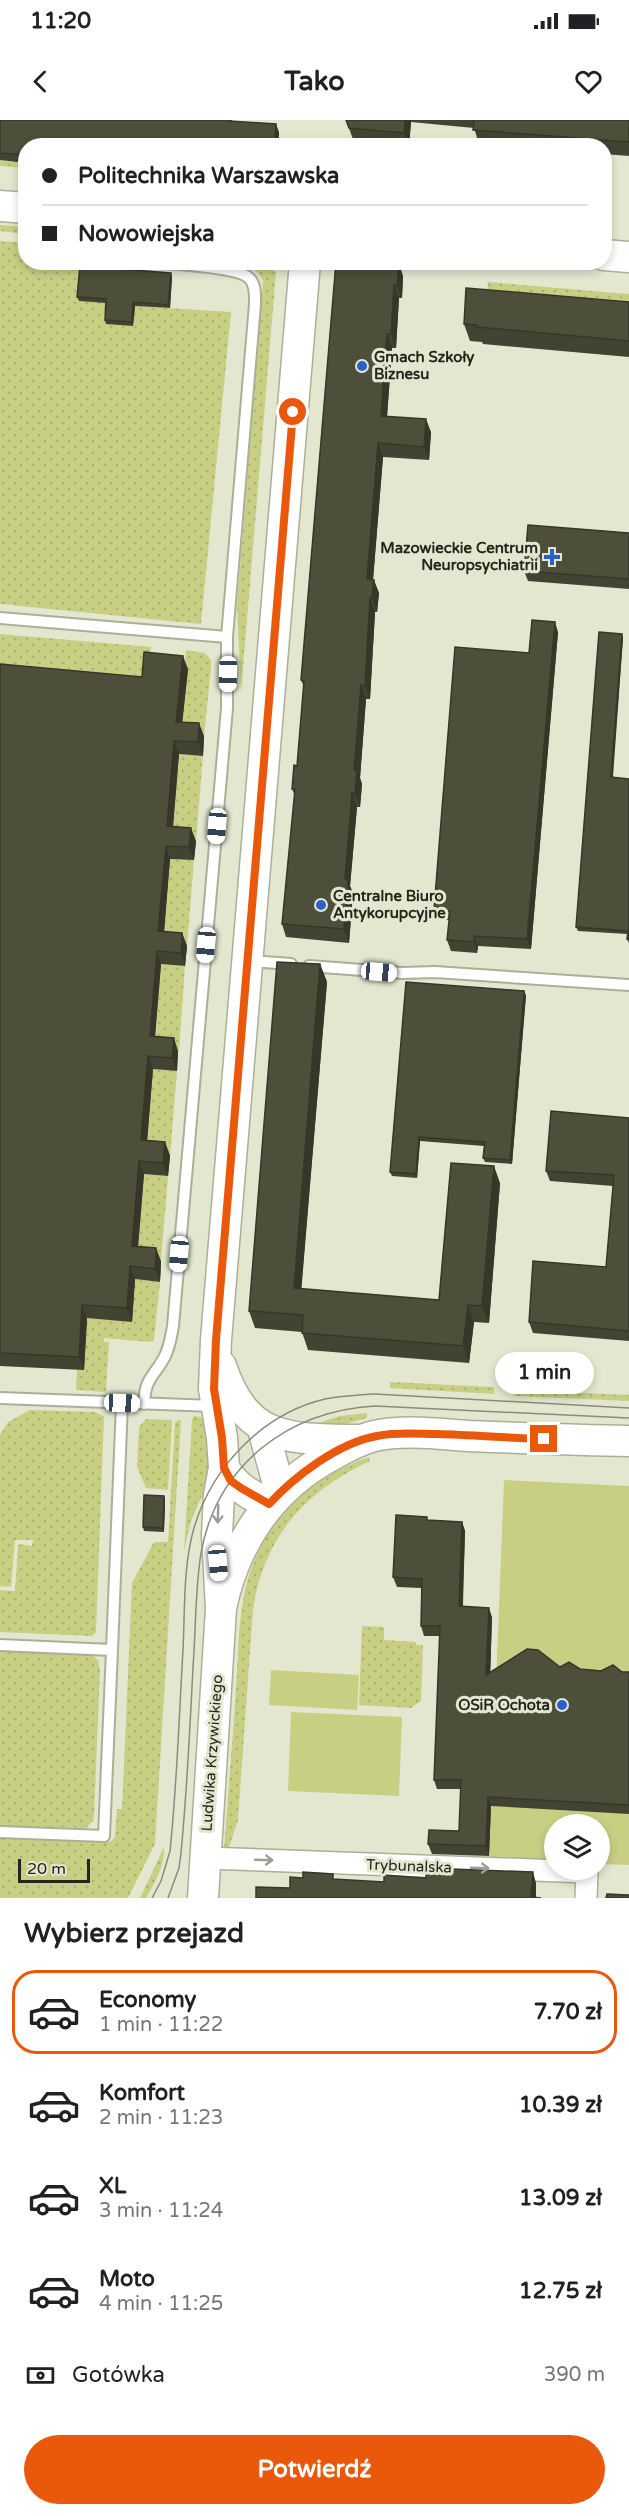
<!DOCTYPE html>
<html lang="pl">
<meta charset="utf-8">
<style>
body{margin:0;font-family:"Varela Round",sans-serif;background:#f6f6f6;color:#202124;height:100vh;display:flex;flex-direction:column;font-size:22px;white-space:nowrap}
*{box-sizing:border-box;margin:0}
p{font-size:20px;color:#757577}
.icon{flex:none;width:33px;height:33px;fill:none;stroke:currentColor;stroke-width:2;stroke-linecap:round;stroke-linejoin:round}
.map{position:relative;height:1778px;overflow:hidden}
.details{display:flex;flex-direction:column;background:#fff;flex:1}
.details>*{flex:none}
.top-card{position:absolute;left:18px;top:18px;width:594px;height:132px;border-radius:24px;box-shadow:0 3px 9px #0003;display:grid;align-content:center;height:132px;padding:0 24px;background:#fff}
.tools{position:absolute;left:544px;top:1694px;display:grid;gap:12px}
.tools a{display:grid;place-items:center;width:66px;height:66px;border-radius:50%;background:#fff;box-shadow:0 3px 9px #0003;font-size:30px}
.scale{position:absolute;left:18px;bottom:15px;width:72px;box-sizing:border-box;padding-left:6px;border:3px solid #24251c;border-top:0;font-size:16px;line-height:21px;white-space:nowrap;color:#24251c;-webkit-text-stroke:4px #e4e7cf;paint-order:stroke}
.end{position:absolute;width:27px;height:27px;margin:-14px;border:8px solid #ea580c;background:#fff;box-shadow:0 0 0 3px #fff}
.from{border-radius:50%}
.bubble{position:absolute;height:42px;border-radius:21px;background:#fff;box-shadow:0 3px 9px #0003;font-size:20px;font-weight:700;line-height:42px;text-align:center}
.car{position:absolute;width:18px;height:36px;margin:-18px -9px;border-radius:8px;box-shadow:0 0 4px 2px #0007;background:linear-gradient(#fff 24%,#345 0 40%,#fff 0 76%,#345 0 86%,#fff 0)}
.top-card b{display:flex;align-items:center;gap:21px;height:57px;font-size:22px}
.top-card b+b{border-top:2px solid #e0e0e0}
.top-card i{width:15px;height:15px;background:#202124}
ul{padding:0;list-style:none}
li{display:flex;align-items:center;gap:18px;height:84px;margin:0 12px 9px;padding:0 12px;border:3px solid transparent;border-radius:24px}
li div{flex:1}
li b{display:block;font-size:22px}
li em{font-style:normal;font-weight:700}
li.selected{border-color:#ea580c}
li>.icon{width:54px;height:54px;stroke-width:1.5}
h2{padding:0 24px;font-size:27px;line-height:72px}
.pay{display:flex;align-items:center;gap:15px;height:66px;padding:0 24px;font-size:22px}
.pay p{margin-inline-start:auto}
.cta{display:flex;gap:12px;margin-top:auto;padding:12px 24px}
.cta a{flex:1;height:69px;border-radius:36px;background:#ea580c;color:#fff;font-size:24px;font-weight:700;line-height:69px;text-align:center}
.status{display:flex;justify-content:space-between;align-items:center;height:42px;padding:0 30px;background:#fff;direction:ltr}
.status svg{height:16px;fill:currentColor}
header{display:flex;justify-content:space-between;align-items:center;height:78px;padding:0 24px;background:#fff;font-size:27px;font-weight:700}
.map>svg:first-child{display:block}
</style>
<div class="status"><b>11:20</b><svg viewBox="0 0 49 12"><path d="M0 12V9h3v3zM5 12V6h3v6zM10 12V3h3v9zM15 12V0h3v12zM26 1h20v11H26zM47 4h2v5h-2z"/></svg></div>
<header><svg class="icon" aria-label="back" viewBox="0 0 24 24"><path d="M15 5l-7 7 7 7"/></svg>Tako<svg class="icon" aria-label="heart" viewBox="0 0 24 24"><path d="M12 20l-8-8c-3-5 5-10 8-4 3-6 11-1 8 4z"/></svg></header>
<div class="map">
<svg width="629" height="1778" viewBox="0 0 629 1778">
<defs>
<pattern id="grass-dots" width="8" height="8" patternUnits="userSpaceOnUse" patternTransform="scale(1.5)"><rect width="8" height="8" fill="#c8cf83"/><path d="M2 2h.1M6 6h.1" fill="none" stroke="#acb271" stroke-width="1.8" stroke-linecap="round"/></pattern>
</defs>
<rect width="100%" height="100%" fill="#e4e7cf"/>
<path fill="url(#grass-dots)" d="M0,40L25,43V48L0,46Z
M0,105L25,107V114L0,111Z
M0,121L25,123L26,142L81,143V149L108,183L133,206L135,186L231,192L201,504L0,484Z
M251,142L266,144L276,152L241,571L237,486L263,161C255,140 227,144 208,143Z
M488,162L629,174V198L486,185Z
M0,514L151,527L148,565L185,568L188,549L184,548L186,530L205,533L211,540V548L204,616L0,557Z
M179,634L203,636L196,721L172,719Z
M170,739L194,740L187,826L163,824Z
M161,844L185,846L179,931L154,929Z
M153,949L177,951L170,1036L146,1034Z
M144,1054L168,1056L161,1141L137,1139Z
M135,1159L160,1162L154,1220L149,1222L104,1218V1222H109L106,1272L76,1270L77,1250H84L0,1191Z
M390,1262L494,1267V1274L390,1268Z
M514,1270L629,1275V1281L514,1276Z
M30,1290L95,1292L104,1296L96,1512L92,1516L0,1512V1470L15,1471L18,1424L32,1426L33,1420H15L11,1467L0,1466V1315L8,1302Z
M367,1293V1298L334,1307L303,1308L340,1296Z
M194,1296L207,1298L211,1355L191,1401L184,1431L192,1300Z
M146,1299L172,1300L168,1370L146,1368L137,1347L139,1307Z
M178,1300H181L155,1724L128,1778H0V1718L110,1722L115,1717L117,1689H122L132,1463L154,1422H168L175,1303Z
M369,1337L370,1341C305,1371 264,1417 253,1489L238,1700L228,1730H224C228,1677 232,1624 236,1570C238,1539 238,1506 244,1475C257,1408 305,1359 369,1337Z
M362,1506L384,1507V1520L416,1522V1525H423L421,1581L411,1588L359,1585Z
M0,1531L92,1535L98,1540L100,1550L94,1696L93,1701L86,1708L0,1706Z
M164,1727C165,1745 155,1763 146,1778H140Z"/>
<path fill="#c8cf83" d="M504,1360L629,1366V1745L600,1744V1704H555V1743L489,1741Z
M271,1550L359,1555L357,1590L269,1585Z
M291,1592L402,1597L399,1676L288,1671Z"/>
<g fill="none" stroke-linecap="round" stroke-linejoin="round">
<g stroke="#acaf98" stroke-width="14">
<path id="lane" d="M0,498L227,517L255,184C255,176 256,164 249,158C237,146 172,144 153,142
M249,841L291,844
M309,846L402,853L435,852L629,865
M0,1278L214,1286
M144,1284C145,1258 153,1258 164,1238C170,1227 171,1217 173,1206L227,588V517
M0,1525L112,1530L122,1283
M0,1712L104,1716L112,1530"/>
</g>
<g stroke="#acaf98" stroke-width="24">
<path id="street" d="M206,1738L587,1752L586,1778"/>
</g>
<g stroke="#acaf98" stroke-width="33">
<path id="secondary" d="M0,86L26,88
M604,135L629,137
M221,1246C246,1321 287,1319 356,1320
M263,1309L280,1371
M224,1348C235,1367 250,1375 269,1384
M221,1488L217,1415L219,1375L224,1348L222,1318L214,1269L216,1220L305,142
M203,1778L221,1488C235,1421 272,1367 332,1335C346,1327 359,1320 374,1316C404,1309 439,1314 469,1316C523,1318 576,1320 629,1321"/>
</g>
<use href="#lane" stroke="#fff" stroke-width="10"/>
<use href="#street" stroke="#fff" stroke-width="21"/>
<use href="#secondary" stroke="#fff" stroke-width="30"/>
<path stroke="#8a8c7b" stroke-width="1.5" d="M152,1778L161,1761L170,1731C177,1665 179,1597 183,1530C185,1490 183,1446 194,1408C212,1347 262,1294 325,1279C342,1276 359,1275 375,1274L629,1288
M168,1778L179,1748L181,1733C187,1671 190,1609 193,1547C196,1509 195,1470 201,1433C217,1344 289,1291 375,1286L629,1298"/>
</g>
<path fill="#424433" d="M0,0H232V1L279,12L278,26H26V43L0,40Z
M346,0H629V36L604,34V26H502L479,24L474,8L411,2L409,26H393L354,22Z
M336,142L403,156L402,178H399L396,228H392L387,297L431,312L429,340L383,337L373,460L379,473L377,492H375L370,579H366L360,658L362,664L360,687H357L350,766L353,773L349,823L286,817L282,804L295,676L292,669L297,646L304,567L301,560Z
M172,157L170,188L135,186L133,206L106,204L105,200L106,183L79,181L77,177Z
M629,182V237L483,224L482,222L470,221L464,204Z
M629,413V469L528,461L524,451Z
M558,512L531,829L478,826L477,833L451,831L447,820L449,800H437L434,789L529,533Z
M622,514L623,518L613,657L629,659V823L627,819V814L578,811L576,807Z
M0,544L142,557L188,549L182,602L204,616L203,636L179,634L173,706L196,721L194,740L170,739L164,812L182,813L187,826L185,846L161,844L155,916L178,931L177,951L153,949L147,1021L165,1022L170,1036L168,1056L144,1054L138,1126L161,1141L160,1162L135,1159L132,1202L87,1198L84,1250L0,1246Z
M320,844L327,862L301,1169L439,1180L500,1063L489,1203L474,1202L469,1243L308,1230L302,1212L255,1208L249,1191Z
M526,875L512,1044L485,1042L483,1038L484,1026L420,1021L417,1058L392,1056L390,1052Z
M629,998V1221L533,1213L529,1202L606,1147L613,1066L550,1061L546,1051Z
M164,1376L165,1380L164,1412L144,1411L143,1407Z
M429,1400L462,1402L465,1411L463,1486L492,1497L490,1552L560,1547L580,1549L629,1552V1694L491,1686L489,1736L432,1734L428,1724L459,1711L461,1669H437L434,1660L440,1516H424L421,1506L422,1468L397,1467L393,1457Z"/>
<path fill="#363729" d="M405,0H411V2L409,26L404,13Z
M276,4L279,12L278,26H275Z
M399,143L403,156L402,178L397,165Z
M171,153L172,157L170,188L168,185Z
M394,165L399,178L396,228L391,214Z
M133,182L135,186L133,206L132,202Z
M387,214L392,228L386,310L381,296Z
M426,299L431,312L429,340L424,327Z
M378,323L383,337L372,472L367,459Z
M374,460L379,473L377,492L372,478Z
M370,478L375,492L370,579L365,566Z
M555,502L558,512L531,829L527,819Z
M622,514L623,518L612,661L611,657Z
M183,536L188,549L181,615L176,602Z
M361,565L366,579L360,658L362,664L360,687L355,674L354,650Z
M199,603L204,616L203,636L198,622Z
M174,621L179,634L172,719L167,706Z
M352,673L357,687L350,766L353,773L349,823L344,809L345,759Z
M191,708L196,721L194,740L189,727Z
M166,726L170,739L163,824L158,811Z
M182,813L187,826L185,846L181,833Z
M474,816L478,826L477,833L474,822Z
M157,831L161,844L154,929L150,916Z
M320,844L327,862L300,1186L294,1168Z
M524,871L526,875L512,1044L510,1040Z
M174,918L178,931L177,951L172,938Z
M148,936L153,949L146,1034L141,1020Z
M419,1017L420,1021L417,1058L416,1054Z
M165,1022L170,1036L168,1056L163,1043Z
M139,1041L144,1054L137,1139L132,1126Z
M494,1046L500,1063L489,1203L482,1186Z
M156,1128L161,1141L160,1162L155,1149Z
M130,1146L135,1159L132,1202L127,1188Z
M82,1185L87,1198L84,1250L79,1237Z
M468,1185L474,1202L469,1243L463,1226Z
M164,1376L165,1380L164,1412L163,1408Z
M462,1402L465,1411L462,1495L459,1486Z
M489,1488L492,1497L490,1564L486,1555Z
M488,1677L491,1686L489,1736L486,1726Z
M533,1752L536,1763V1778H531Z"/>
<path fill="#4d4f3b" stroke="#363729" stroke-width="1.5" d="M0,0H229V1L276,4L275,26H26V35L0,33Z
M346,0H405L404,13L349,8Z
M474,0H629V22L473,10Z
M336,142L399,143L397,165H394L391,214H387L381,296L426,299L424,327L378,323L367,459L374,460L372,478H370L365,566L361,565L354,650L357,651L355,674L352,673L345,759L348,760L344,809L282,804L295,669H292L294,645L297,646L304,561L301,560Z
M80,146L171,153L168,185L133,182L132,202L105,200L106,179L77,177Z
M466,168L629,182V221L477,207V205L464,204Z
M528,405L629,413V459L524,451Z
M532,500L555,502L527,819L474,816V822L447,820L450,791L434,789L455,527L529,533Z
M599,512L622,514L611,657L629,659V820L627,819L628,811L576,807Z
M144,532L183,536L176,602L199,603L198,622L174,621L167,706L191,708L189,727L166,726L158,811L182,813V823L181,833L157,831L150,916L174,918L172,938L148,936L141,1020L165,1022L163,1043L139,1041L132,1126L156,1128L155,1149L130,1146L127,1188L82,1185L79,1237L0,1233V544L142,557Z
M277,842L320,844L294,1168L439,1180L451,1043L494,1046L482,1186L468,1185L463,1226L302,1213L303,1195L249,1191Z
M406,862L524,871L510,1040L483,1038L485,1022L419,1017L416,1054L390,1052Z
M551,991L629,998V1211L529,1202L533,1141L606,1147L614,1055L546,1051Z
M144,1375L164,1376L163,1408L143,1407Z
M396,1395L427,1397V1400L462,1402L459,1486L489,1488L486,1555L527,1529L538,1530L560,1547L569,1542L580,1549L601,1551L613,1545L622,1552H629V1685L488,1677L486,1726L428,1724L429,1710L459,1711L461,1660H434L440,1506H421L422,1459L393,1457Z
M426,1748L533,1752L531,1777L541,1778H256V1767L290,1768V1757L303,1758V1752L333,1754V1759L384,1762V1755L426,1758Z
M607,1774L629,1775V1778H606Z"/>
<defs><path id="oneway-shaft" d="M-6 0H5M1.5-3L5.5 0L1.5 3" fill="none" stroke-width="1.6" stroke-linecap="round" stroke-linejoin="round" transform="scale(1.5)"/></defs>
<g stroke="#9c9d99">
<use href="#oneway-shaft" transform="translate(218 1394) rotate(92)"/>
<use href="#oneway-shaft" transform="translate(264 1740) rotate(2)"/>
<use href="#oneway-shaft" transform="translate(480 1748) rotate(2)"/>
</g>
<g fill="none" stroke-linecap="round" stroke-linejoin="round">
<path stroke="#ea580c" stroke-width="8" d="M293,292L216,1220L214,1269L222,1318L224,1348L231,1361L241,1368L269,1384C295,1356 338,1323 377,1316C397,1312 417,1314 437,1314C473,1315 508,1318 544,1319"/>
</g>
<g fill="#2b5fcd" stroke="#e4e7cf" stroke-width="2">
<circle cx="362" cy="246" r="6"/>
<path d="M549 428h6v6h6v6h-6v6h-6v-6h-6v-6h6z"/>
<circle cx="321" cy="785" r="6"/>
<circle cx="562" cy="1585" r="6"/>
</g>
<g text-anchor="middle" stroke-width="6" stroke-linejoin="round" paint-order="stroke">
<g font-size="15" font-weight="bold" fill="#24251c" stroke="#e4e7cf" text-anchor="start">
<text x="374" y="242">Gmach Szkoły<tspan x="374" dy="17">Biznesu</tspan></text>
<text x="538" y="433" text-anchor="end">Mazowieckie Centrum<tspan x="538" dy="17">Neuropsychiatrii</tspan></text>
<text x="333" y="781">Centralne Biuro<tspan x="333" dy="17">Antykorupcyjne</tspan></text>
<text x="550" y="1590" text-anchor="end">OSiR Ochota</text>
</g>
<g font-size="15" fill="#24251c" stroke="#e4e7cf">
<text transform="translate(212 1633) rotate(-86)" y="5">Ludwika Krzywickiego</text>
<text transform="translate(409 1746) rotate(2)" y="5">Trybunalska</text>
</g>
</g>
</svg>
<div class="tools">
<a><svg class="icon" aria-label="layers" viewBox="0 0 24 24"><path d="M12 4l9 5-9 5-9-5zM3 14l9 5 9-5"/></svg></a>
</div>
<div class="scale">20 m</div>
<i class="end from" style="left:293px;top:292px"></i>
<i class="end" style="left:544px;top:1319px"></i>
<div class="bubble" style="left:495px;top:1232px;width:99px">1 min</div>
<i class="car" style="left:228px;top:554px;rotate:181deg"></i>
<i class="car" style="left:217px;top:706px;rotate:185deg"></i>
<i class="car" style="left:206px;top:825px;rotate:185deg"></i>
<i class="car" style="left:379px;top:852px;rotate:95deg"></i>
<i class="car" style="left:179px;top:1134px;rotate:185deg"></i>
<i class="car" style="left:122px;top:1283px;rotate:92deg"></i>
<i class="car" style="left:218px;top:1443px;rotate:175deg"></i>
<div class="top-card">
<b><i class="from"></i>Politechnika Warszawska</b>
<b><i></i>Nowowiejska</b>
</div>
</div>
<section class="details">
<h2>Wybierz przejazd</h2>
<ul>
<li class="selected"><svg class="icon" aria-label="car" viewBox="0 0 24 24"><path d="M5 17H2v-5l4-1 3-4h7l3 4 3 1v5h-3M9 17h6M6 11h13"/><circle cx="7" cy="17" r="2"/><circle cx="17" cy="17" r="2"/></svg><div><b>Economy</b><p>1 min · 11:22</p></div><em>7.70 zł</em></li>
<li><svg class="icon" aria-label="car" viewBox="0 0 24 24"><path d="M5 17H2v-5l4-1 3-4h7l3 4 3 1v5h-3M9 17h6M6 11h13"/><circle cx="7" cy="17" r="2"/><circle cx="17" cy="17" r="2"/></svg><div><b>Komfort</b><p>2 min · 11:23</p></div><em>10.39 zł</em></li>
<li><svg class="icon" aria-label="car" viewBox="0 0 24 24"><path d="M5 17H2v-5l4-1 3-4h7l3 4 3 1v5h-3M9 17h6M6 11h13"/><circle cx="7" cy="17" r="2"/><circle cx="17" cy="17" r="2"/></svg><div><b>XL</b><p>3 min · 11:24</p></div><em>13.09 zł</em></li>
<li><svg class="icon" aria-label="car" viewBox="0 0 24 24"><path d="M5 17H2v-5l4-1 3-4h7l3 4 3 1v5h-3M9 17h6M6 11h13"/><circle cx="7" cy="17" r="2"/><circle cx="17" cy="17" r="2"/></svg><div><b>Moto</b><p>4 min · 11:25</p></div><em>12.75 zł</em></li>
</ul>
<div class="pay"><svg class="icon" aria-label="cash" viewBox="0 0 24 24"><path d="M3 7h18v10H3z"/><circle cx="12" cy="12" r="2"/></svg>Gotówka<p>390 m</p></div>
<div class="cta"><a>Potwierdź</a></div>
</section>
